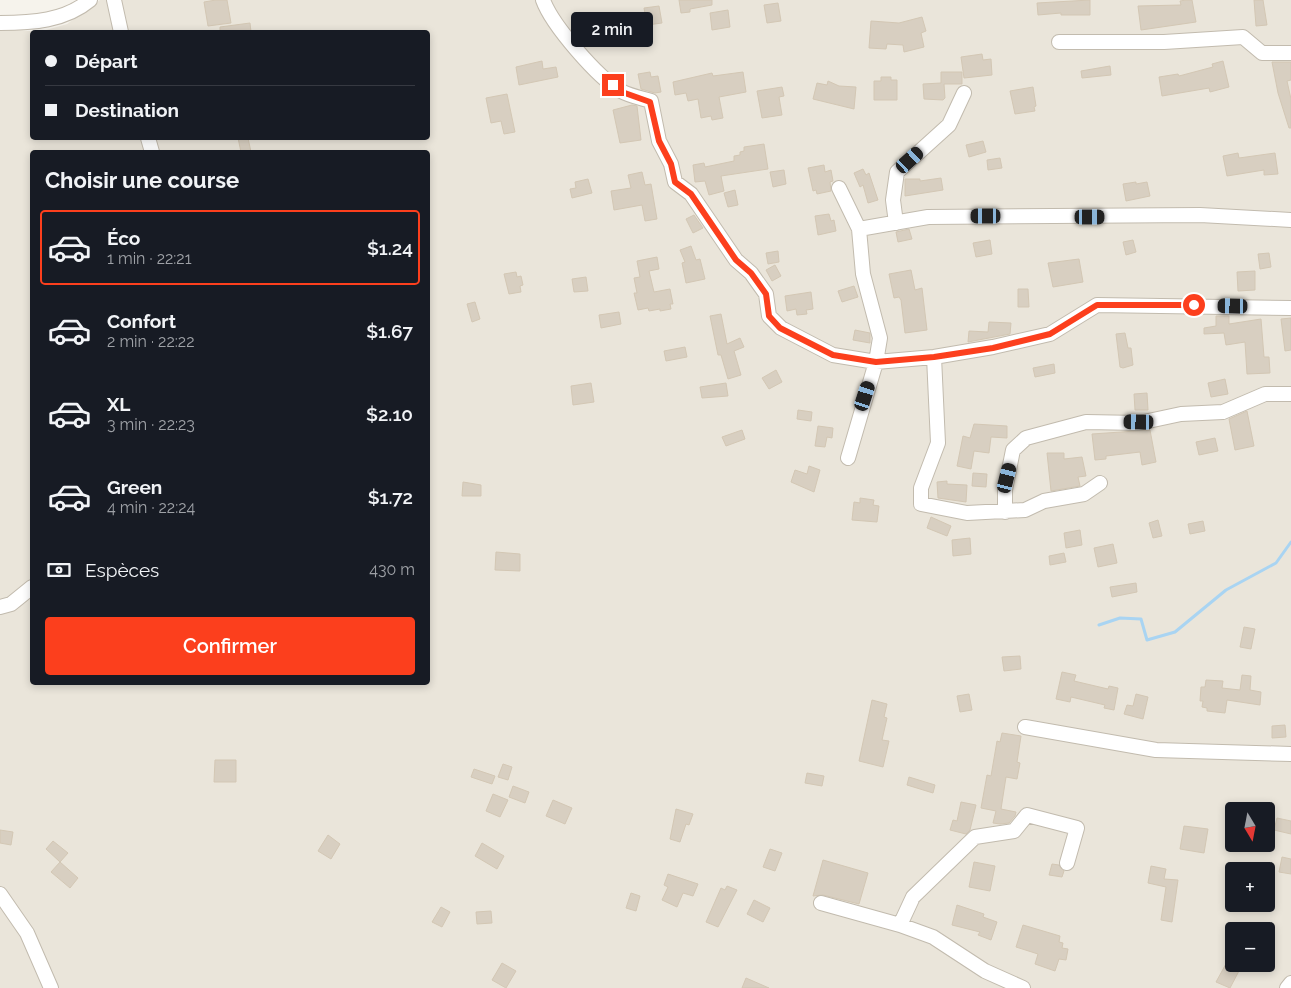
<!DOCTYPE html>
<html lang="fr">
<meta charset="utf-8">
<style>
body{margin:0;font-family:Raleway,sans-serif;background:#20242c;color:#f1f3f6;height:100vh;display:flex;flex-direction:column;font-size:19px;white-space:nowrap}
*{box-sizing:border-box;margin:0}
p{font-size:16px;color:#9ea1a6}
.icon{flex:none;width:28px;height:28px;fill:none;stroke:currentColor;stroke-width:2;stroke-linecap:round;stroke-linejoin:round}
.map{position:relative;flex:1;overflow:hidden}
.sheet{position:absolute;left:30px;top:150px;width:400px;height:535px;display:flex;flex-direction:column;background:#171b24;border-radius:5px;box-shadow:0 2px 8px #0003}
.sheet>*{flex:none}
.top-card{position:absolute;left:30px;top:30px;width:400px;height:110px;border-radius:5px;box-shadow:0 2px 8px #0003;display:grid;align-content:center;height:110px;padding:0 15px;background:#171b24}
.needle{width:32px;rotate:170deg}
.controls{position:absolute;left:1225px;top:802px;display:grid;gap:10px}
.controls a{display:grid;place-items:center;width:50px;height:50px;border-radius:5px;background:#171b24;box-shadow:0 2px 8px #0003;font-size:25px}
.end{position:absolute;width:22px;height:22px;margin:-11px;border:6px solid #fc3f1d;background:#fff;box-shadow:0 0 0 2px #fff}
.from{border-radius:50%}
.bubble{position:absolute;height:35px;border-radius:5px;background:#171b24;box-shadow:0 2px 8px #0003;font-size:16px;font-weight:600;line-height:35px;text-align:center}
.car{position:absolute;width:15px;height:30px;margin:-15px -8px;border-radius:6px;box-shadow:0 0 4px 1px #0007;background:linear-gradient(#222 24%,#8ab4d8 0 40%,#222 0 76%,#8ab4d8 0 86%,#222 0)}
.top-card b{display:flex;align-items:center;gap:18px;height:48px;font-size:19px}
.top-card b+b{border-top:1px solid #363941}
.top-card i{width:12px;height:12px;background:#f1f3f6}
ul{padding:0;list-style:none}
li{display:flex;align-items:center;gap:15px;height:75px;margin:0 10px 8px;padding:0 5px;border:2px solid transparent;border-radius:5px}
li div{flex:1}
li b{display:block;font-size:19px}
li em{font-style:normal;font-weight:600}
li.current{border-color:#fc3f1d}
li>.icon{width:45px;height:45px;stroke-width:1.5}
h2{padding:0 15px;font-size:22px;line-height:60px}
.pay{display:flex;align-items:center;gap:12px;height:55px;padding:0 15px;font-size:19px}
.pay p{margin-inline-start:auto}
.button{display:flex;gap:10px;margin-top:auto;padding:10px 15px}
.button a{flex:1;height:58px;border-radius:5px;background:#fc3f1d;color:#fff;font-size:20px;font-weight:600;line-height:58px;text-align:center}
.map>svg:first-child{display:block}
</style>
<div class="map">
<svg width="1291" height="988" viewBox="0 0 1291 988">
<rect width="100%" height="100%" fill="#f6f3ec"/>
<path fill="#eae5da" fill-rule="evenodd" d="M100,0H1291V988H0V28L39,32L67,24ZM32,32H428V138H32ZM32,152H428V682H32ZM1234,811H1266V844H1234ZM1234,871H1266V904H1234ZM1234,931H1266V964H1234Z"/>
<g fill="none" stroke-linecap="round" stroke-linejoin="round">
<path stroke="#a9d4f2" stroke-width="3" d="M1099,625L1120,618L1141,619L1147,640L1175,632L1226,590L1276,563L1291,542"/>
</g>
<path fill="#d8cfc1" stroke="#d3c7b4" d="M216,0H227L231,23L208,26L204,2Z
M679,0H712V5L690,9V12L681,13Z
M1090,0V15H1061V13L1038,15L1037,3Z
M1186,0H1192L1196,22L1141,30L1138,6L1181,5L1180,1Z
M1254,0H1263L1267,25L1256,26Z
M778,3L781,21L767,23L764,5Z
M659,6L662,23L647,25L644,8Z
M728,10L730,27L712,30L710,13Z
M922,17L926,31L921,33L924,47L904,52L903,45L887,44L886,49L869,48L871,21L899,23Z
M250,23L251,32H220V27Z
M982,54L983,60L991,59L992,75L964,78L961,57Z
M542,61L543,69L556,67L558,77L519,85L516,67Z
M1223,61L1229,87L1210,92L1209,88L1162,96L1159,77L1178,74L1179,76L1213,67L1212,64Z
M1272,62H1291V80L1287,81L1291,99V128H1289L1278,93Z
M1110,66L1111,75L1082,78L1081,71Z
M650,72L651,77L658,76L661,92L655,93L641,89L638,74Z
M743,72L746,92L719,97L723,118L712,120L711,116L701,118L698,99L688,101L686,93L675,95L673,82L712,73L713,76Z
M941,72H962V84H944L945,98L943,100L924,99L923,84L941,83Z
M881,77H891V80H897V100H874V81H881Z
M828,81L839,86L856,87L854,109L813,99L817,83L827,85Z
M782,87L784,96L779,97L782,115L762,118L757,91Z
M1033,87L1036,106L1034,107L1035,111L1015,114L1010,91Z
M507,94L515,132L504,134L501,121L491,123L486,98Z
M632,105L637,106L641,140L620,143L613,110Z
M238,138H248L251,152H241Z
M983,141L986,152L969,157L966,145Z
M764,144L768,169L721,176L724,191L709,195L705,181L695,182L693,165L704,163L705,167L734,161V156L740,155V152L744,151V147Z
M1238,153L1239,158L1275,153L1278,174L1264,175V170L1227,176L1223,156Z
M1000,158L1002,168L988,170L987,160Z
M824,165L825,172L831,170L833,181L830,182L831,191L817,194L816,190L813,191L808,168Z
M863,169L866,175L869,173L878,200L868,203L863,185L860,187L854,173Z
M784,170L786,184L773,187L770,172Z
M642,172L645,185L651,184L657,219L645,221L642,205L614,210L611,191L631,188L628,175Z
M941,178L943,190L905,196V179H920V181Z
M588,179L592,193L572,198L570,189L576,188L575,182Z
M1136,182V184L1147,182L1150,196L1126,201L1123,184Z
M735,190L738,205L728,207L724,193Z
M829,214L831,221L834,220L836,231L818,235L815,216Z
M694,215L703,228L693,233L686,219Z
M909,229L912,239L898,242L896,232Z
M990,240L992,254L976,257L973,243Z
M1133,240L1136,252L1126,255L1123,242Z
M691,246L696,260L700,259L705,279L686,283L682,263L685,262L680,250Z
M778,251L779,262L768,264L766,253Z
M1269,253L1271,267L1260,269L1258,254Z
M657,257L659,269L649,271L654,292L670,289L673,304H670L671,309L660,311V309L649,311L648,308L638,310L634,293H637L634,278L640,277L637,261Z
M1079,259L1083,282L1053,287L1048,263Z
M775,265L781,276L772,281L766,270Z
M911,270L915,290L922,288L927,330L905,333L901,300L899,297L894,298L889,274Z
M1255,271V290L1238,291L1237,272Z
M516,272L517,277L521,276L523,285L520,286L521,292L509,294L504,274Z
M586,277L588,291L574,292L572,279Z
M854,286L858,297L842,302L838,291Z
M1018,289H1028L1029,307H1018Z
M811,292L813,309L806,310L807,314L797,315L796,309L787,311L785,296Z
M475,302L480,319L472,322L467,304Z
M619,312L621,324L601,328L599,315Z
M721,314L727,344L740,338L744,347L734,351L741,375L728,379L721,355H718L710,316Z
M1216,316H1229V324L1261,319L1264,357H1269L1270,373L1247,374L1245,342L1226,345L1224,333L1204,334V328L1216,326Z
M1291,318V350L1285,351L1281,319Z
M989,322L1011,323L1010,334L968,342L969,331L988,332Z
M855,330L870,333V343L853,340Z
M1125,333L1128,348H1131L1133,365L1123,368L1120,367L1116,334Z
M685,347L687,357L666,361L664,351Z
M1054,364L1055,373L1035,377L1033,368Z
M776,370L782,382L769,389L762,378Z
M1225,379L1228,394L1211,397L1208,383Z
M591,383L594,402L573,405L571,386Z
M726,383L728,396L702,398L700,387Z
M1147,393L1148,410H1135L1134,394Z
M798,410L812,412L811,421L797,419Z
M1247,411L1254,446L1235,450L1229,419Z
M974,424L1007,426V438L991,437L989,453L974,451L971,469L957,466L963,436L970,438Z
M818,426L833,428L832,438L827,437L825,447L815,446Z
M742,430L745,439L726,446L722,437Z
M1150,430L1156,462L1142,465L1140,452L1106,456V459L1095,460L1092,434Z
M1215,438L1218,451L1199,455L1196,442Z
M1047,453H1064V459L1082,457L1086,476L1078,477L1080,486L1051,491Z
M809,466L820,470L814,492L791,482L795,470L807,474Z
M973,473L987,474L986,487L972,486Z
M947,481V484L967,485L966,502L938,498L937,482Z
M463,482L481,485V496H462Z
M860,498L874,500L873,505L879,506L877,522L852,520L854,502L860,503Z
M931,517L951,526L947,536L927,528Z
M1158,520L1162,536L1153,538L1149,523Z
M1203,521L1205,531L1190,534L1188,524Z
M1080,530L1082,545L1066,548L1064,533Z
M970,538L971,554L953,556L952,540Z
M1113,544L1117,563L1098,567L1094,548Z
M496,552L520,554V571L495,570Z
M1064,553L1066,562L1050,565L1049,556Z
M1136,583L1137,592L1112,597L1110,587Z
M1244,627L1255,629L1251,649L1240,647Z
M1020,656L1021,669L1004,671L1002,657Z
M1062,672L1076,675L1074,681L1108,689L1109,686L1118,688L1114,710L1104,708L1105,705L1071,697L1070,702L1056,699Z
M1242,675L1251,676L1250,690L1261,692L1260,705L1227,700L1225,713L1207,711V708L1202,707L1203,701H1200L1201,687H1205L1206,680L1223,681L1222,688L1240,690Z
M969,694L972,710L960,712L957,696Z
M1136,694L1148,697L1143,719L1124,714L1127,705L1133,706Z
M872,700L887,704L884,717L887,718L882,740L889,741L883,767L859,761Z
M1285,725L1286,737L1272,738V726Z
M1002,733L1021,736L1017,762L1020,763L1017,779L1006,777L1001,809L1016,812L1015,816L1009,823L1000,824L993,823L996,811L981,808L987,775L991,776L997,741L1000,742Z
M215,760H236V782H214Z
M503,764L512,767L508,780L498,777Z
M474,769L495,776L492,784L471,777Z
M807,773L824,776L822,786L805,783Z
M909,777L935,785L933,793L907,785Z
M513,786L529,792L525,803L509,797Z
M493,794L508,800L500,817L486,811Z
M553,800L572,808L565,824L546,816Z
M961,802L976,805L970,830L966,834L950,830L953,820L957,821Z
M676,809L693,814L689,825L686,824L680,842L670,839Z
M1277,818L1291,821V834L1274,830Z
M1184,826L1208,829L1204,853L1180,849Z
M0,830L13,832L11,845L0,843Z
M328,835L340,844L331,859L318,851Z
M53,841L68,853L60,862L46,849Z
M482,843L504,856L497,869L475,856Z
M770,849L782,853L775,871L763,867Z
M1282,857L1291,859V874L1279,872Z
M823,860L868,873L859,904L823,895L813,896Z
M60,862L78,878L70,888L51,872Z
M974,862L995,866L990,891L969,887Z
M1052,864L1059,865L1064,871L1062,877L1049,875Z
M1151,866L1166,869L1164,879L1178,880L1172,922L1161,920L1166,887L1148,883Z
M668,874L698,884L693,896L683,893L677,907L662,900L668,887L664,885Z
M727,886L737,890L718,927L706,922L721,888L725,890Z
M631,893L640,896L636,911L626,908Z
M754,900L770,908L763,922L747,914Z
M957,905L984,914L983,917L997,922L991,940L978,935L980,932L952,925Z
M441,907L450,912L442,927L432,922Z
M491,911L492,923L477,924L476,912Z
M1023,925L1060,936L1059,942L1063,943L1062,948L1068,949L1066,960L1059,959L1055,971L1035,964L1038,954L1016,947Z
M1227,962L1240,969L1230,988L1216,982Z
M502,963L516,971L506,988L492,980Z
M746,978L769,988H742Z"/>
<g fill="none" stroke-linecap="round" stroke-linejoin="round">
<g stroke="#c2bbae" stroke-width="16">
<path id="minor" d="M114,0L121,32
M543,0C552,25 598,78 621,91C630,96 641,98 651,101L659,141L671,164L675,182L691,194L736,260L751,273L766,294L769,316L781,328L833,355L876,362L934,357L993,347L1050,334L1097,305L1291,308
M0,23C32,23 65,21 90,0
M1059,42H1164L1243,37L1262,53H1291
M148,138L152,152
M839,188L859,229L863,274L880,338L876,362L848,458
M896,223L893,200L897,172L949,125L964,93
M859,229L928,217L1200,215L1291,220
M934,357L938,443L921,488V504L967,513L1025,510L1044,501L1084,494L1100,483
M1005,512V490L1013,450L1026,438L1086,422L1139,423L1181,414L1223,412L1265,394H1291
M0,607L11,604L32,587
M1025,727L1156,750L1291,754
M0,894L27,933L51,988
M821,903L900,925L933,937L985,971L1023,988
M900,925L913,897L975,837L1014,831L1027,815L1077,828L1067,863
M1287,988L1291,983"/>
</g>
<use href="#minor" stroke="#fff" stroke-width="14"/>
</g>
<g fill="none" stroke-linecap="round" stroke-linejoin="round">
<path stroke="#fc3f1d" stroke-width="6" d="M613,85L622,92L650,102L659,141L671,164L675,182L691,194L736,260L751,273L766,294L769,316L780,328L833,355L876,362L934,357L993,348L1050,334L1097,305H1194"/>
</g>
</svg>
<div class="controls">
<a><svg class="needle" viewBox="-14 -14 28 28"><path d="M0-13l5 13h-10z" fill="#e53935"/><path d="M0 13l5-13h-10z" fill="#9ea1a6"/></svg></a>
<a>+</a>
<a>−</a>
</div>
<i class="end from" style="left:1194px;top:305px"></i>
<i class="end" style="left:613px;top:85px"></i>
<div class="bubble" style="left:571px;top:12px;width:82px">2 min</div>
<i class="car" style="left:910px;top:160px;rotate:48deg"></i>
<i class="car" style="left:986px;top:216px;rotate:270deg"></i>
<i class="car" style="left:1090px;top:217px;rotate:90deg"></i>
<i class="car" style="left:1233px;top:306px;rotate:271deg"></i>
<i class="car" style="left:865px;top:396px;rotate:18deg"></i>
<i class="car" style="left:1139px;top:422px;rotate:271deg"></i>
<i class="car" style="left:1007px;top:478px;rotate:14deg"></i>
<div class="top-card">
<b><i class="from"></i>Départ</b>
<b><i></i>Destination</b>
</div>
<section class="sheet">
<h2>Choisir une course</h2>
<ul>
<li class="current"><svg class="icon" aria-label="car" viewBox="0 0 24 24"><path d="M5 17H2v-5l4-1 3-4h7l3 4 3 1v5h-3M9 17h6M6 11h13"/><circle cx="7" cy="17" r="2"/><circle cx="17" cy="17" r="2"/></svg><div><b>Éco</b><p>1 min · 22:21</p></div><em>$1.24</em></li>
<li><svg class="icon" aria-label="car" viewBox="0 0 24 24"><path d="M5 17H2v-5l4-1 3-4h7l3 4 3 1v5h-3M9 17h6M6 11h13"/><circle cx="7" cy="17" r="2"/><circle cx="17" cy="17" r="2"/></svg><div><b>Confort</b><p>2 min · 22:22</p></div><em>$1.67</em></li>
<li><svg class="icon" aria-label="car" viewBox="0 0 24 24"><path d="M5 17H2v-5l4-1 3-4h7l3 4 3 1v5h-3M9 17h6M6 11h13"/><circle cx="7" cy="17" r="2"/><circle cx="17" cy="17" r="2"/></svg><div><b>XL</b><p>3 min · 22:23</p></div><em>$2.10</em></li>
<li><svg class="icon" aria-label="car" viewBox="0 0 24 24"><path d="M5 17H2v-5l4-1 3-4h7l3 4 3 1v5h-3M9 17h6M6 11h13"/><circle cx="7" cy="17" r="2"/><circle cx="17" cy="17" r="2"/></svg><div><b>Green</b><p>4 min · 22:24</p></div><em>$1.72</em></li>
</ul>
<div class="pay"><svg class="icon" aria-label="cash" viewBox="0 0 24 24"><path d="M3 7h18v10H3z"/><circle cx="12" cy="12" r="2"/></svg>Espèces<p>430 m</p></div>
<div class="button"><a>Confirmer</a></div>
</section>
</div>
